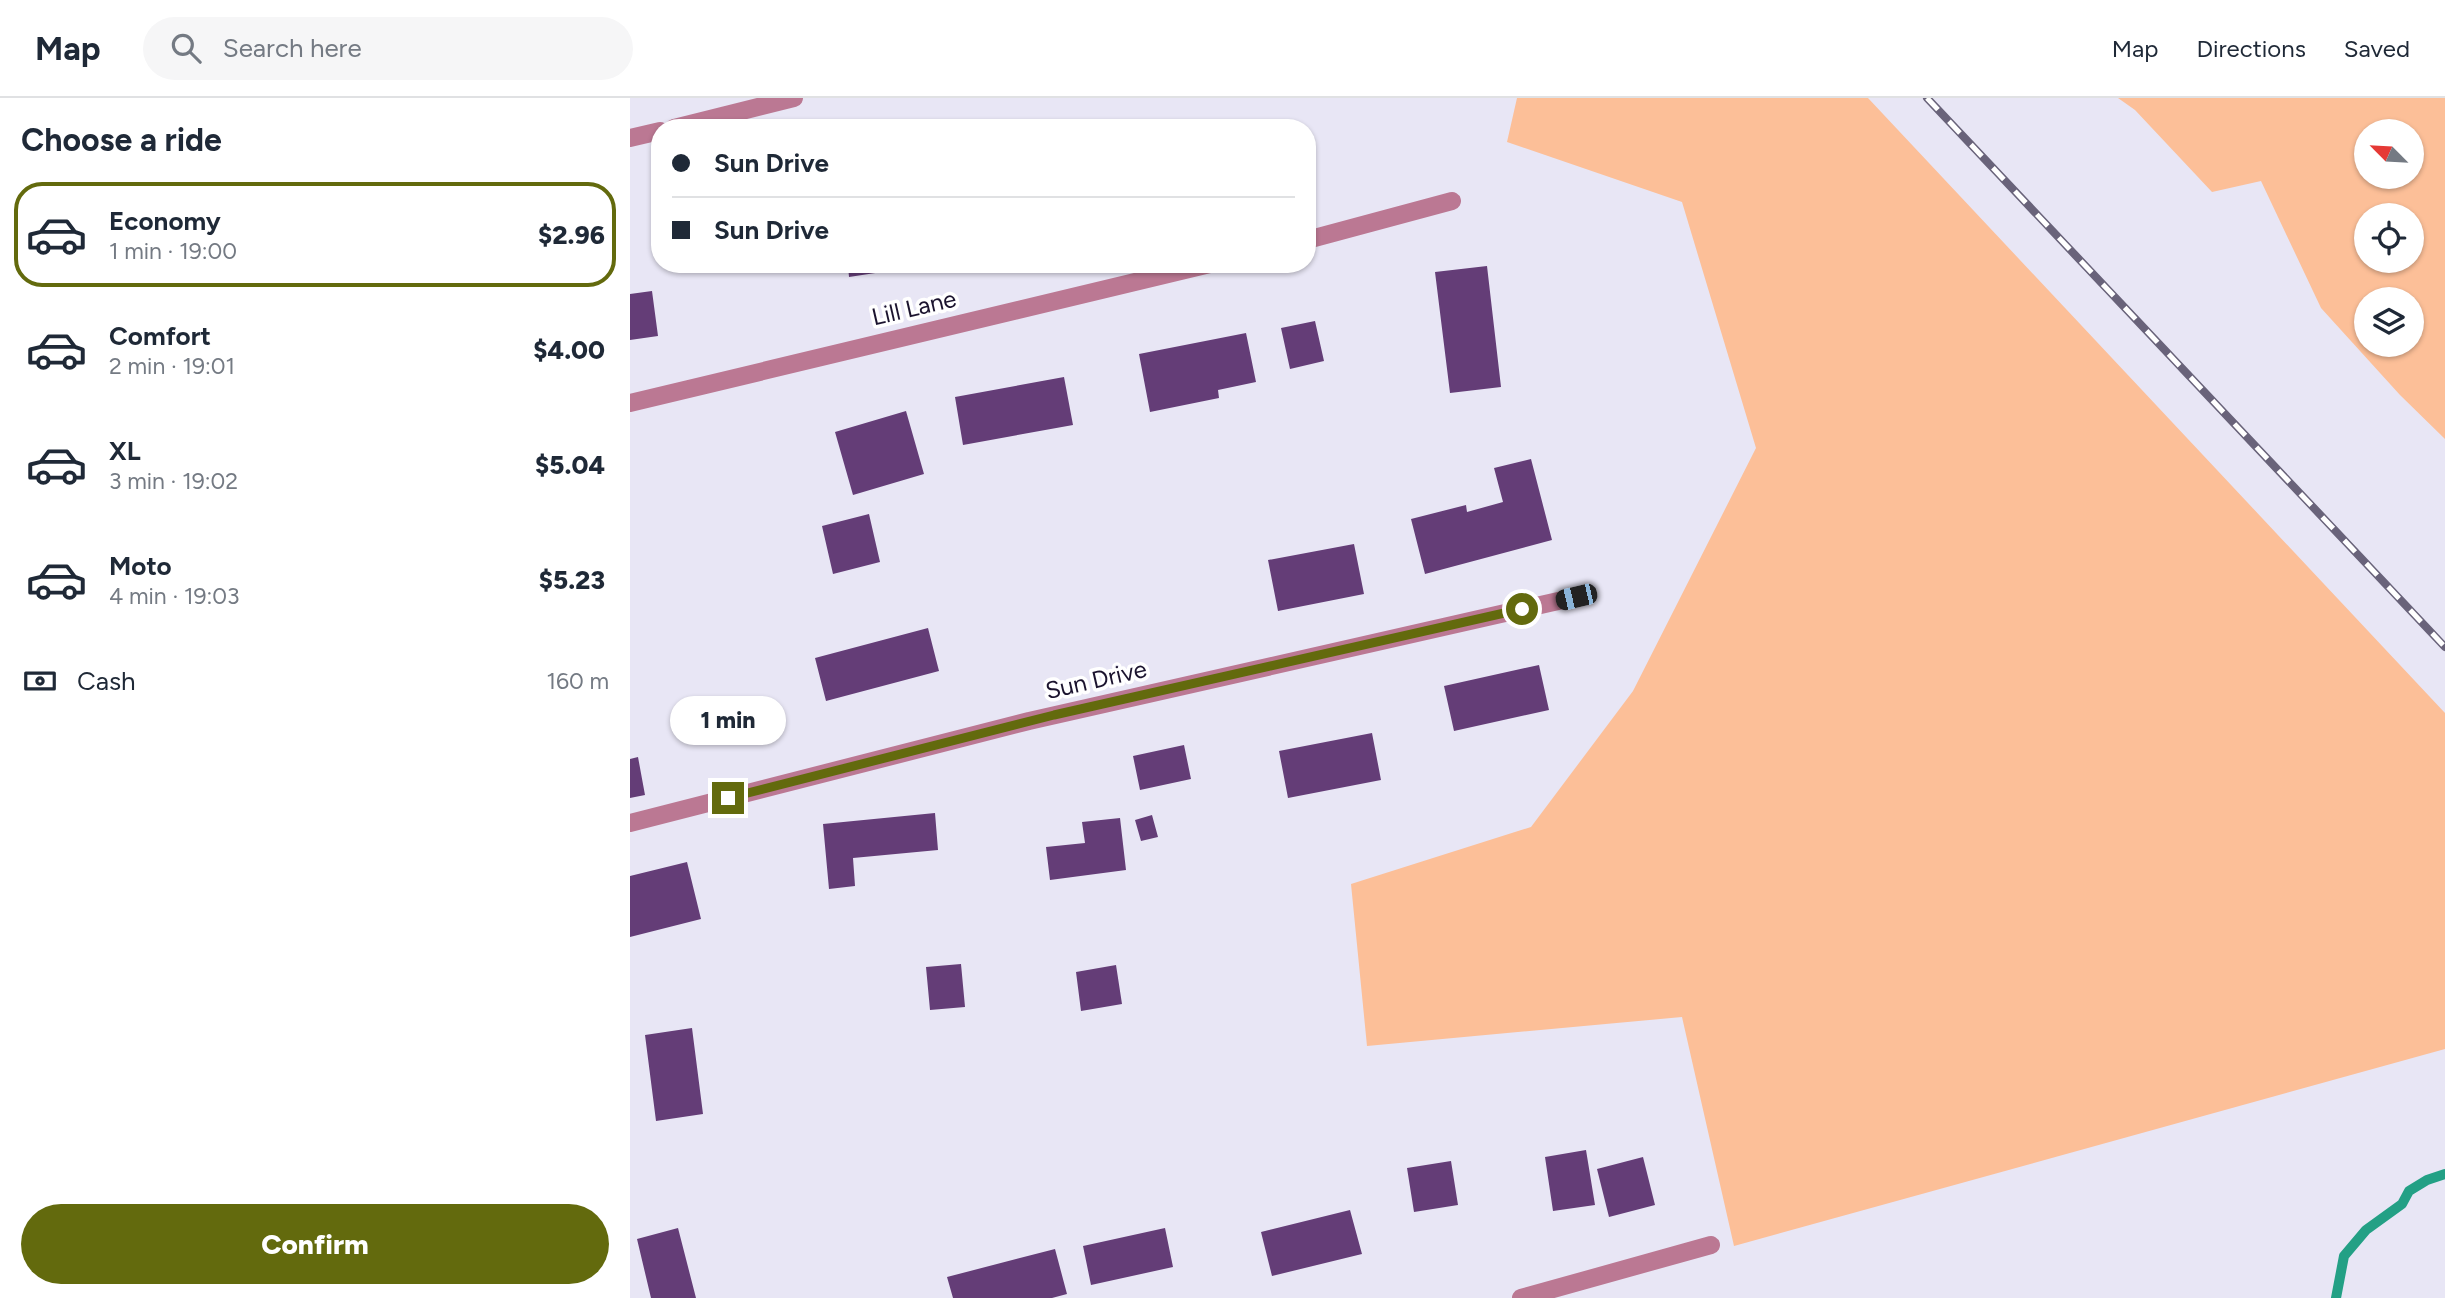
<!DOCTYPE html>
<meta charset="utf-8">
<style>
body{margin:0;font-family:Figtree,sans-serif;background:#f6f6f7;color:#1f2937;height:100vh;display:flex;flex-direction:column;font-size:26px;white-space:nowrap}
*{box-sizing:border-box;margin:0}
p{font-size:23px;color:#747a83}
.icon{flex:none;width:38px;height:38px;fill:none;stroke:currentColor;stroke-width:2;stroke-linecap:round;stroke-linejoin:round}
.map{position:relative;flex:1;overflow:hidden}
.panel{display:flex;flex-direction:column;background:#fff;width:630px}
.panel>*{flex:none}
.guide{position:absolute;left:21px;top:21px;width:665px;height:154px;border-radius:28px;box-shadow:0 2px 5px #0004;display:grid;align-content:center;height:154px;padding:0 21px;background:#fff}
.needle{width:46px;rotate:294deg}
.buttons{position:absolute;left:1724px;top:21px;display:grid;gap:14px}
.buttons a{display:grid;place-items:center;width:70px;height:70px;border-radius:50%;background:#fff;box-shadow:0 2px 5px #0004;font-size:35px}
.end{position:absolute;width:32px;height:32px;margin:-16px;border:9px solid #636a0d;background:#fff;box-shadow:0 0 0 4px #fff}
.from{border-radius:50%}
.bubble{position:absolute;height:49px;border-radius:24px;background:#fff;box-shadow:0 2px 5px #0004;font-size:23px;font-weight:800;line-height:49px;text-align:center}
.car{position:absolute;width:21px;height:42px;margin:-21px -10px;border-radius:9px;box-shadow:0 0 5px 2px #0007;background:linear-gradient(#222 24%,#8ab4d8 0 40%,#222 0 76%,#8ab4d8 0 86%,#222 0)}
.guide b{display:flex;align-items:center;gap:24px;height:66px;font-size:26px}
.guide b+b{border-top:2px solid #e0e1e3}
.guide i{width:18px;height:18px;background:#1f2937}
ul{padding:0;list-style:none}
li{display:flex;align-items:center;gap:21px;height:105px;margin:0 14px 10px;padding:0 7px;border:4px solid transparent;border-radius:28px}
li div{flex:1}
li b{display:block;font-size:26px}
li em{font-style:normal;font-weight:800}
li.current{border-color:#636a0d}
li>.icon{width:63px;height:63px;stroke-width:1.5}
h2{padding:0 21px;font-size:32px;line-height:84px}
.pay{display:flex;align-items:center;gap:18px;height:77px;padding:0 21px;font-size:26px}
.pay p{margin-inline-start:auto}
.primary-button{display:flex;gap:14px;margin-top:auto;padding:14px 21px}
.primary-button a{flex:1;height:80px;border-radius:42px;background:#636a0d;color:#fff;font-size:28px;font-weight:800;line-height:80px;text-align:center}
header{display:flex;align-items:center;gap:42px;box-sizing:border-box;height:98px;padding:0 35px;background:#fff;border-bottom:2px solid #e0e1e3}
header strong{font-size:33px}
nav{display:flex;gap:38px;margin-inline-start:auto;font-size:24px}
.search{width:490px;height:63px;background:#f6f6f7;display:flex;align-items:center;gap:18px;box-sizing:border-box;padding:0 24px;border-radius:38px;color:#747a83;font-size:26px}
main{display:flex;flex:1;min-height:0}
.map>svg:first-child{display:block}
</style>
<header>
<strong>Map</strong>
<div class="search"><svg class="icon" aria-label="search" viewBox="0 0 24 24"><circle cx="10" cy="10" r="6"/><path d="M15 15l6 6"/></svg>Search here</div>
<nav><a>Map</a><a>Directions</a><a>Saved</a></nav>
</header>
<main>
<section class="panel">
<h2>Choose a ride</h2>
<ul>
<li class="current"><svg class="icon" aria-label="car" viewBox="0 0 24 24"><path d="M5 17H2v-5l4-1 3-4h7l3 4 3 1v5h-3M9 17h6M6 11h13"/><circle cx="7" cy="17" r="2"/><circle cx="17" cy="17" r="2"/></svg><div><b>Economy</b><p>1 min · 19:00</p></div><em>$2.96</em></li>
<li><svg class="icon" aria-label="car" viewBox="0 0 24 24"><path d="M5 17H2v-5l4-1 3-4h7l3 4 3 1v5h-3M9 17h6M6 11h13"/><circle cx="7" cy="17" r="2"/><circle cx="17" cy="17" r="2"/></svg><div><b>Comfort</b><p>2 min · 19:01</p></div><em>$4.00</em></li>
<li><svg class="icon" aria-label="car" viewBox="0 0 24 24"><path d="M5 17H2v-5l4-1 3-4h7l3 4 3 1v5h-3M9 17h6M6 11h13"/><circle cx="7" cy="17" r="2"/><circle cx="17" cy="17" r="2"/></svg><div><b>XL</b><p>3 min · 19:02</p></div><em>$5.04</em></li>
<li><svg class="icon" aria-label="car" viewBox="0 0 24 24"><path d="M5 17H2v-5l4-1 3-4h7l3 4 3 1v5h-3M9 17h6M6 11h13"/><circle cx="7" cy="17" r="2"/><circle cx="17" cy="17" r="2"/></svg><div><b>Moto</b><p>4 min · 19:03</p></div><em>$5.23</em></li>
</ul>
<div class="pay"><svg class="icon" aria-label="cash" viewBox="0 0 24 24"><path d="M3 7h18v10H3z"/><circle cx="12" cy="12" r="2"/></svg>Cash<p>160 m</p></div>
<div class="primary-button"><a>Confirm</a></div>
</section>
<div class="map">
<svg width="1815" height="1200" viewBox="0 0 1815 1200">
<rect width="100%" height="100%" fill="#e8e6f5"/>
<path fill="#fcbf98" fill-rule="evenodd" d="M887,0H1238L1815,615V951L1104,1148L1052,919L737,948L721,786L901,729L1003,593L1126,350L1052,104L877,44Z
M1488,0H1815V341L1770,297L1691,210L1631,83L1582,94L1505,12ZM1736,33H1782V79H1736ZM1736,117H1782V163H1736ZM1736,201H1782V247H1736Z"/>
<g fill="none" stroke-linecap="round" stroke-linejoin="round">
<path stroke="#23a085" stroke-width="10" d="M1706,1200L1714,1158L1736,1132L1772,1106L1779,1093L1797,1082L1815,1076"/>
</g>
<path fill="#643d77" d="M192,166H278V170L219,179L218,168L193,172Z
M857,168L871,289L820,295L805,174Z
M22,193L28,238L0,242V196Z
M685,223L694,263L660,271L651,230Z
M616,235L626,284L588,292L589,300L520,314L509,256Z
M434,279L443,327L333,347L325,299Z
M276,313L294,376L223,397L205,334Z
M901,361L922,442L795,476L781,421L836,407L837,414L873,404L864,370Z
M239,416L250,464L203,476L192,428Z
M724,446L734,496L648,513L638,462Z
M298,530L309,573L196,603L185,560Z
M909,567L919,612L824,633L814,588Z
M742,635L751,682L658,700L649,653Z
M554,647L561,681L510,692L503,658Z
M8,659L15,697L0,700V661Z
M305,715L308,752L223,760L225,788L199,791L193,726Z
M522,717L528,739L511,743L505,722Z
M490,720L496,772L420,782L416,749L455,745L452,724Z
M57,764L71,821L0,839V778Z
M331,866L335,909L300,912L296,869Z
M486,867L492,906L451,913L446,874Z
M62,930L73,1016L26,1023L15,937Z
M956,1052L965,1107L923,1113L915,1059Z
M1013,1059L1025,1107L979,1119L967,1071Z
M821,1063L828,1107L784,1114L777,1070Z
M720,1112L732,1156L642,1178L631,1134Z
M48,1130L66,1200H21L7,1141Z
M535,1130L543,1169L461,1187L453,1148Z
M425,1151L437,1196L422,1200H323L317,1179Z"/>
<g fill="none" stroke-linecap="round" stroke-linejoin="round">
<path stroke="#bb7893" stroke-width="18" d="M44,30L164,0
M0,40L30,33
M677,142L822,103
M0,305L580,166
M0,725L399,623L946,499
M891,1200L1081,1147"/>
<g stroke="#69637a" stroke-width="8">
<path id="rail" d="M1297,0L1815,549"/>
</g>
<use href="#rail" stroke="#fff" stroke-width="5" stroke-dasharray="16" stroke-linecap="butt"/>
</g>
<g fill="none" stroke-linecap="round" stroke-linejoin="round">
<path stroke="#636a0d" stroke-width="9" d="M98,700L424,617L892,511"/>
</g>
<g text-anchor="middle" stroke-width="7" stroke-linejoin="round" paint-order="stroke">
<g font-size="24" fill="#1b132e" stroke="#fff">
<text transform="translate(284 210) rotate(-13)" y="8">Lill Lane</text>
<text transform="translate(466 582) rotate(-13)" y="8">Sun Drive</text>
</g>
</g>
</svg>
<div class="buttons">
<a><svg class="needle" viewBox="-14 -14 28 28"><path d="M0-13l5 13h-10z" fill="#e53935"/><path d="M0 13l5-13h-10z" fill="#747a83"/></svg></a>
<a><svg class="icon" aria-label="locate" viewBox="0 0 24 24"><circle cx="12" cy="12" r="6"/><path d="M12 2v4M12 18v4M2 12h4M18 12h4"/></svg></a>
<a><svg class="icon" aria-label="layers" viewBox="0 0 24 24"><path d="M12 4l9 5-9 5-9-5zM3 14l9 5 9-5"/></svg></a>
</div>
<i class="end from" style="left:892px;top:511px"></i>
<i class="end" style="left:98px;top:700px"></i>
<div class="bubble" style="left:40px;top:598px;width:116px">1 min</div>
<i class="car" style="left:946px;top:499px;rotate:257deg"></i>
<div class="guide">
<b><i class="from"></i>Sun Drive</b>
<b><i></i>Sun Drive</b>
</div>
</div>
</main>
